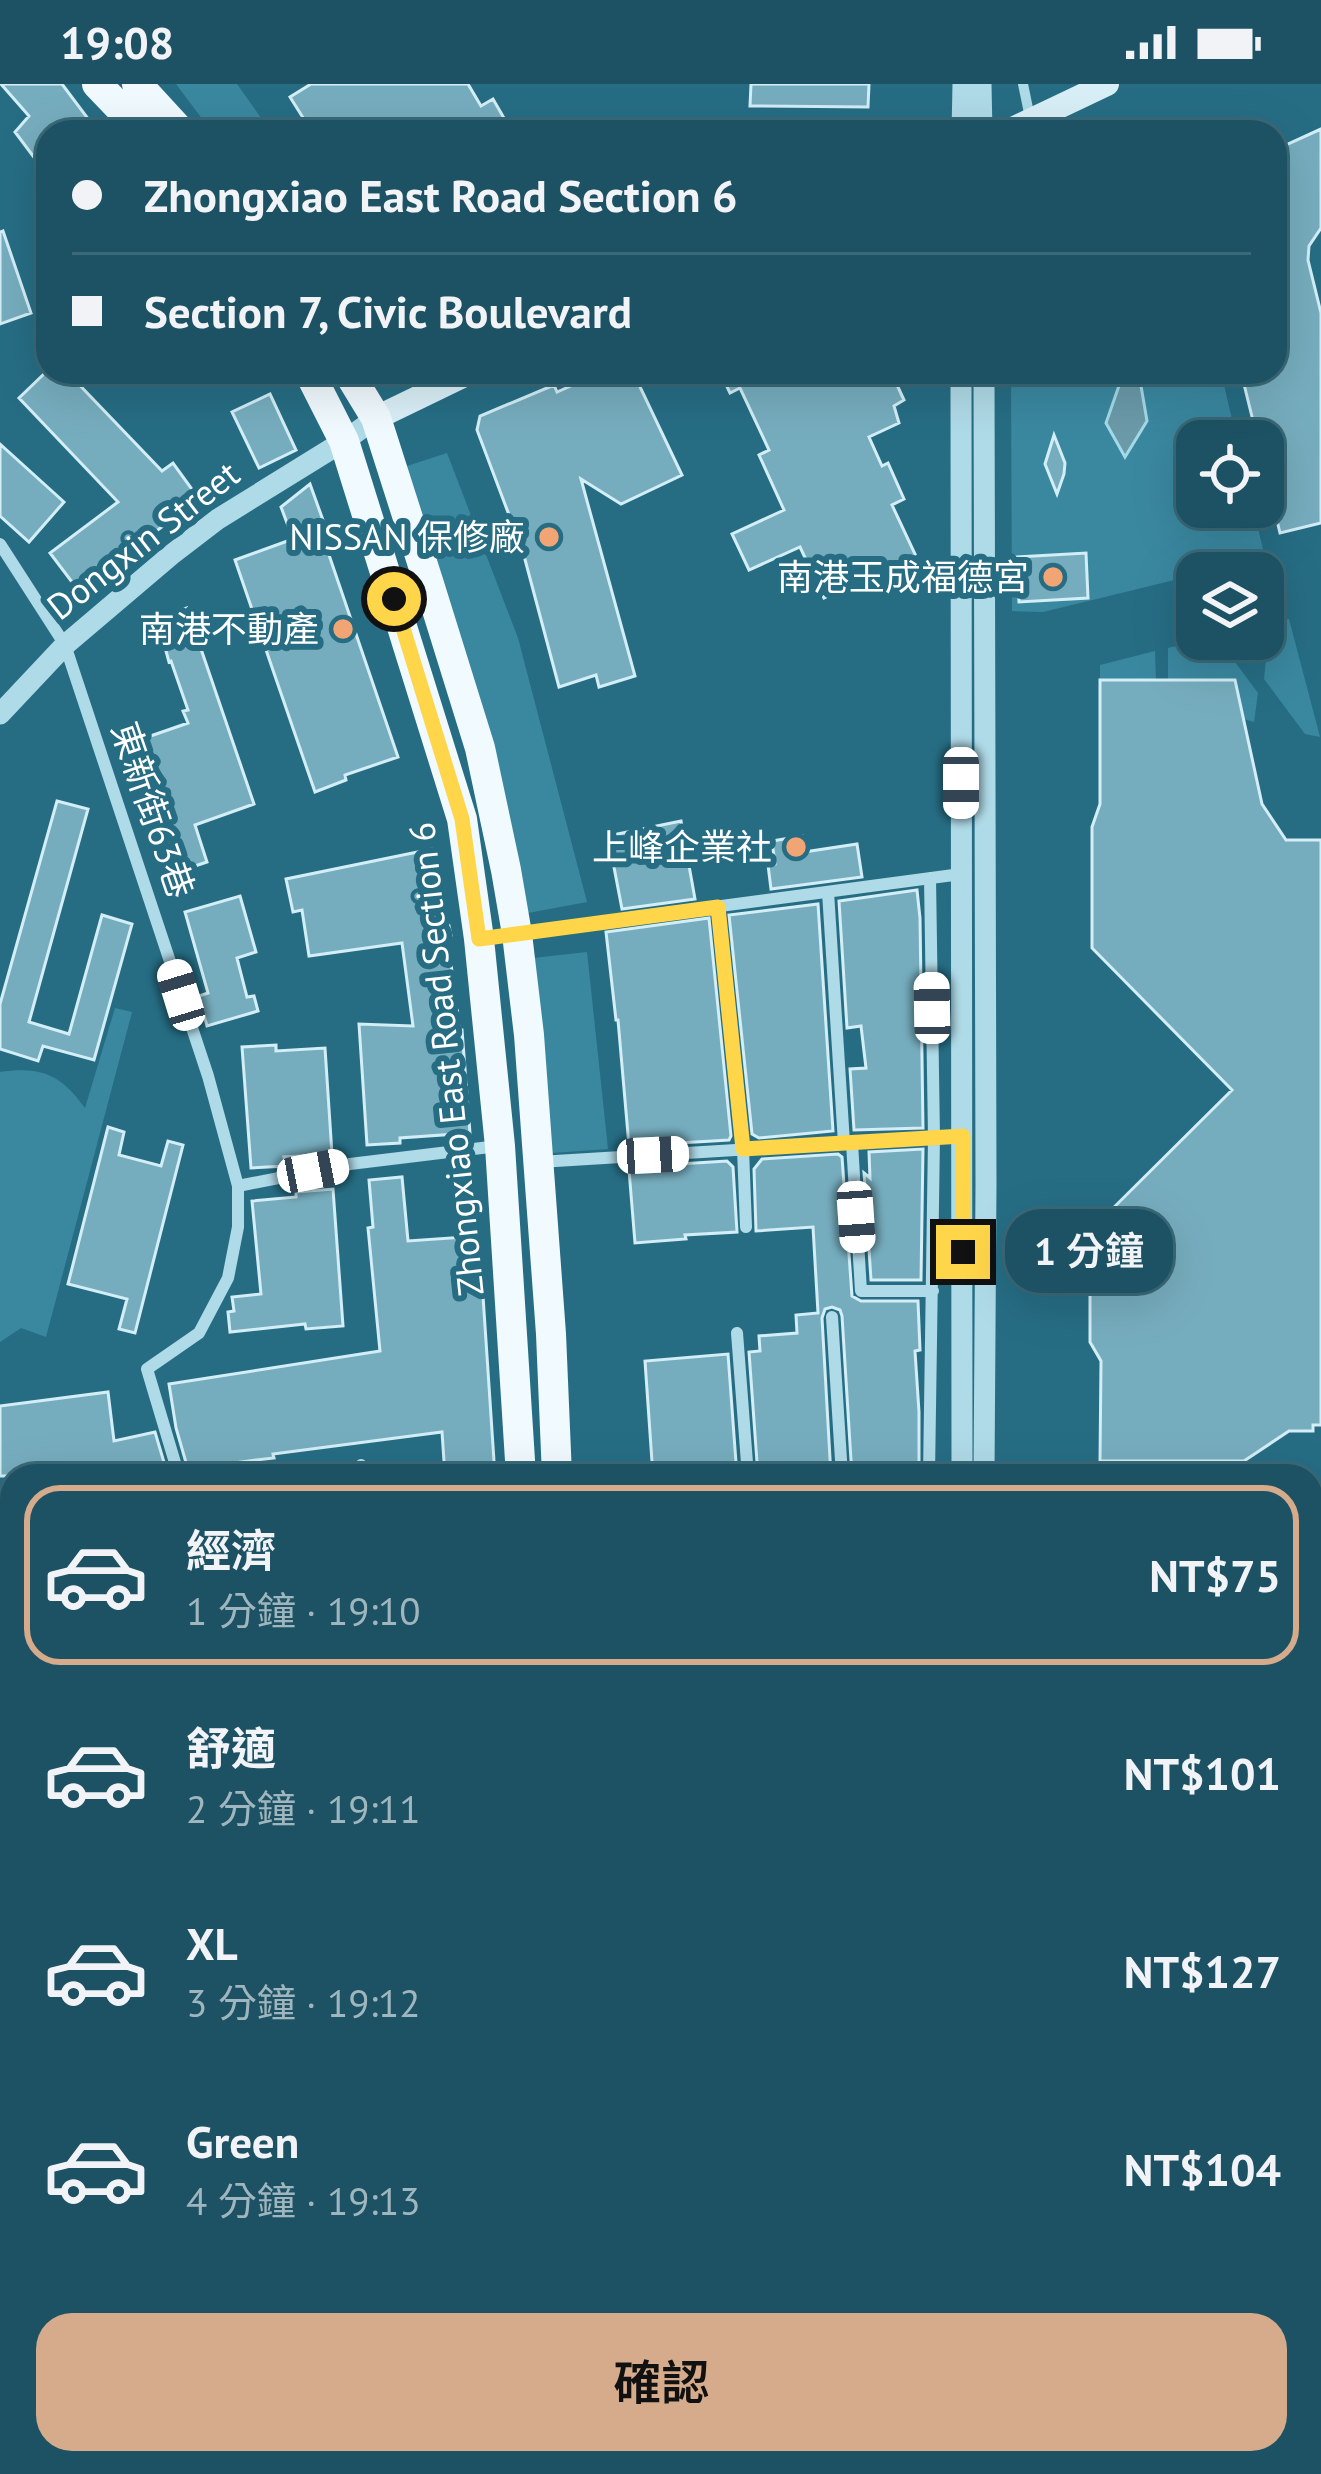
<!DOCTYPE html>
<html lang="zh-TW">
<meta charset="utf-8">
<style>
body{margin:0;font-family:"PT Sans","Noto Sans TC",sans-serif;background:#295c6c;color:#f1f3f6;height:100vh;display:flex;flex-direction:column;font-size:45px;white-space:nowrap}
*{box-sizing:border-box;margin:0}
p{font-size:39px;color:#a0b6be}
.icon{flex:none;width:66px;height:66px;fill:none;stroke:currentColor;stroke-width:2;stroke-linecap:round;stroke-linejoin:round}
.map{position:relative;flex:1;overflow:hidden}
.details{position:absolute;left:0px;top:1380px;width:1323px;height:1011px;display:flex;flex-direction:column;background:#1c5263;border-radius:36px 36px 0 0;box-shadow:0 12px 48px #0002,0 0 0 3px #3a6978}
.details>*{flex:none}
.top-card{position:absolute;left:36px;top:36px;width:1251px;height:264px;border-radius:36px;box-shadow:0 12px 48px #0002,0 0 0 3px #3a6978;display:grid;align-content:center;height:264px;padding:0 36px;background:#1c5263}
.fabs{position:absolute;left:1176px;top:336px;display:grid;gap:24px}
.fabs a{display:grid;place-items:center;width:108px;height:108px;border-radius:24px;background:#1c5263;box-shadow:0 12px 48px #0002,0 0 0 3px #3a6978;font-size:60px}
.end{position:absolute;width:54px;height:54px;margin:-27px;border:15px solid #ffd54a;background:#111;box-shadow:0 0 0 6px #111}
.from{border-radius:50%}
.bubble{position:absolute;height:84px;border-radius:36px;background:#1c5263;box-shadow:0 12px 48px #0002,0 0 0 3px #3a6978;font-size:39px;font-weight:600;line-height:84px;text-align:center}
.car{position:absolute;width:36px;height:72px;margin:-36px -18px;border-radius:15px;box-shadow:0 0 9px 3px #0007;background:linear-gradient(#fff 24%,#345 0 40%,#fff 0 76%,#345 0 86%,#fff 0)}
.top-card b{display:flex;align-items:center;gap:42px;height:114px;font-size:45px}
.top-card b+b{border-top:3px solid #3a6978}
.top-card i{width:30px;height:30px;background:#f1f3f6}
ul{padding:21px 0 0;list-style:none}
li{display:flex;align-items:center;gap:36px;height:180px;margin:0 24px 18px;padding:0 12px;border:6px solid transparent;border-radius:36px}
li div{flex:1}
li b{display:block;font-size:45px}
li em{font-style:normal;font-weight:600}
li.current{border-color:#d6ab8b}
li>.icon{width:108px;height:108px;stroke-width:1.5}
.button{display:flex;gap:24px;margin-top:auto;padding:24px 36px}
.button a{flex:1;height:138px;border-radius:36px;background:#d6ab8b;color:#111;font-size:48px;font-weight:600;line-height:138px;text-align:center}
.status{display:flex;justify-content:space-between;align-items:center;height:84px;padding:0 60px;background:#1c5263;direction:ltr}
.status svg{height:33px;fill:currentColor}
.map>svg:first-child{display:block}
</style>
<div class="status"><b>19:08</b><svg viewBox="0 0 49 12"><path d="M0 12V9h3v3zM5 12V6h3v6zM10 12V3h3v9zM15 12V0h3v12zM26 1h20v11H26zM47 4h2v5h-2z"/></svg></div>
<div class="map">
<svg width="1321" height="2390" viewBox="0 0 1321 2390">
<rect width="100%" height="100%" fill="#266d84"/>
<path fill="#3a88a0" d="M176,0H237L271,48H212Z
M1011,288H1221L1237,357H1197V423H1253L1265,474L1043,528L1012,527Z
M447,369L518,554L587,818L528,829L401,384Z
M1289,535L1320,653L1305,650L1264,595L1270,539Z
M1206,555H1218L1258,609L1254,638L1244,635L1235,596H1168V564Z
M1155,567L1156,596H1100V581Z
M587,868L608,1065L552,1069L533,874Z
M115,924L132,928L46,1253L21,1244L0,1258V988C42,982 61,991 85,1024Z
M1311,1697H1321V2261L1311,2262Z
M12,2185V2379H165L157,2390H0V2279Z"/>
<path fill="#6b9aa9" stroke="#a4d9e8" stroke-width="3" d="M1121,288H1141L1140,296L1147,337L1125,373L1106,339L1121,296Z"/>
<path fill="#76adbe" stroke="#d3eef6" stroke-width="3" d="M1,0H62L98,48H48V92L15,48L29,32Z
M311,0H468L481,22L493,15L512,48H312L290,13Z
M751,0H869L868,23L750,22Z
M1321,45V144L1309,162L1308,176L1321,229V439L1280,449L1263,378V357H1258L1241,288H1275V66Z
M3,147L31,229L0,240V148Z
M46,288H67L162,387L173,379L199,415L78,506L50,469L118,418L19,314Z
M602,288H633L682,391L621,420L581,395L635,592L599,603L596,591L559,603L523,468L477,346L480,332L554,301L557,308Z
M720,288H891L904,316L894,322L899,339L869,353L882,382L888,379L904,415L892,421L915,470L824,514L800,463L749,486L732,450L784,426L759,371L769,366L740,304L730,309Z
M270,310L296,366L259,384L232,328Z
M1054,351L1065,379L1064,390L1057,410L1045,380Z
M0,360L64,418L29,458L0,432Z
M310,400L333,464L328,468L398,673L345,691L346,696L315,708L235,476L293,455L281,423Z
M1086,469L1088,514L1019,518L1017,473Z
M187,524L254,720L195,741L207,778L180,787L175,772L167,774L156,740L162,738L152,708L146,710L136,678L142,675L136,657L188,639L183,627L188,626L171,577L169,578L157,534Z
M1100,596H1235L1262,720L1286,756H1321V1341H1313V1347H1289L1244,1377H1100L1101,1277L1090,1258V1147L1232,1006L1092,864V743L1100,720Z
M57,717L88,725L29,938L69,950L102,831L132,840L94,976L43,962L38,977L0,965V920Z
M681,737L695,815L622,825L608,752Z
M802,752L804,768L857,760L862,793L771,805L768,781L775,780L772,757Z
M432,765L451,851H447L460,946H462L470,1049L400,1054V1059L367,1061L359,940L413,942L402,859L309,872L302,826L293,828L286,795Z
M917,806L920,834L923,1044L854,1046L850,985L866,984L861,942L847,944L839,817Z
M240,812L256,868L237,874L247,913L254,912L258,927L207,942L199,912L208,909L185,828Z
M818,820L833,1047L759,1054L752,1050L729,831Z
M709,834L731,1052L729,1056L629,1062L618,936H616L606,848Z
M276,961V967L325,964L332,1070L284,1073L285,1082L251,1084L242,963Z
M108,1043L124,1048L119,1071L161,1082L168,1057L183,1061L135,1249L119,1245L127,1215L68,1200Z
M923,1065L921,1196H871L864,1089L870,1094L869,1068Z
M838,1070L842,1073L852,1212L861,1217H918L920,1266L915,1267L919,1328V1392H852L842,1232L840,1226L832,1223L825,1225L822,1234L831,1392H758L749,1268L760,1267L759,1252L797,1249L796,1231L818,1229L813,1143L756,1147L754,1085L762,1075Z
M727,1077L733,1083L737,1148L685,1151L686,1155L635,1159L629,1086L631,1083Z
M402,1093L408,1157L479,1152L495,1392H445L442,1348L273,1370L274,1374L256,1376L205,1383V1379L187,1382L176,1344L169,1300L380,1267L368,1144L373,1143L369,1096Z
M333,1105L343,1242L306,1245L305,1240L230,1248L228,1228L234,1227L232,1213L261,1210L252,1117L296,1113V1108Z
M728,1270L737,1392H653L645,1277Z
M108,1308L114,1357L155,1348L166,1385L155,1386L156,1392H0V1322Z"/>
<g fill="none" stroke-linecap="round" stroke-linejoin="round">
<path stroke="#afdae7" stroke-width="10" d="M1023,0L1030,34
M1217,2390V2379"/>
<path stroke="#afdae7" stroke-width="12" d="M0,460L65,561L208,992L238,1102V1143L228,1194L199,1249L147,1285L179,1392
M828,808L844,1059
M718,823L743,1065L746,1143
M480,854L961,790
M852,1059L861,1207H933
M539,1078L962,1052
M238,1102L350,1080L498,1062
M832,1233L842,1392
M737,1249L748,1392
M361,1381L362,1392
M929,1392L934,1053L930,794
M0,1617L12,1615
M0,1670L11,1703"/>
<path stroke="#afdae7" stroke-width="21" d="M981,0L982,48
M962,48L963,0
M961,288L962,1392
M0,630L65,561L171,471L218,435L344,357L376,334
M984,1392L986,1100L984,288
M1311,2297H1321
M967,2379V2390
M952,2390V2379"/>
<path stroke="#d9eff7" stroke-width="24" d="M1006,48L1107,0
M376,334L471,288"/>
<path stroke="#f1fafe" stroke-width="30" d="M97,0L143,48
M137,0L181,48
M309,288L344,357L462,735L479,855L500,1062L521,1392
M348,288L376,334L429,500L480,664L506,786L517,850L529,951L551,1250L557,1392
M600,2379L601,2390
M636,2379L637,2390"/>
</g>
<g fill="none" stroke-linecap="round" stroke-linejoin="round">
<path stroke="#ffd54a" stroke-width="15" d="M394,515L462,735L479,855L718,823L743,1065L963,1052V1168"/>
</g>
<g fill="#f1a574" stroke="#266d84" stroke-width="4.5">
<circle cx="549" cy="453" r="12"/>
<circle cx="1053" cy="493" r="12"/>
<circle cx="343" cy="545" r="12"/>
<circle cx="796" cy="763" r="12"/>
</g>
<g text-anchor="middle" stroke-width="12" stroke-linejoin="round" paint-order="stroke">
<g font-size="36" fill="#fff" stroke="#266d84" text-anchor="end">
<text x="525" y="466">NISSAN 保修廠</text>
<text x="1029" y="506">南港玉成福德宮</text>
<text x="319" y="558">南港不動產</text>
<text x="772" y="776">上峰企業社</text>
</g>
<g font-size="36" fill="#fff" stroke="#266d84">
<text transform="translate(143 456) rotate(-38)" y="13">Dongxin Street</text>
<text transform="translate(153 726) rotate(71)" y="13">東新街63巷</text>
<text transform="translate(446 975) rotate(-96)" y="13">Zhongxiao East Road Section 6</text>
</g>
</g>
</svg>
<div class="fabs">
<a><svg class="icon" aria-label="locate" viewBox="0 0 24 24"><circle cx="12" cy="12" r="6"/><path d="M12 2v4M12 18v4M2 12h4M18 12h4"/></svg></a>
<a><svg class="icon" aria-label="layers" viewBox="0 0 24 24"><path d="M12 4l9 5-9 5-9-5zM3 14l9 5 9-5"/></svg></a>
</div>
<i class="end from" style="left:394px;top:515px"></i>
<i class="end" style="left:963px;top:1168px"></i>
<div class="bubble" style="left:1005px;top:1125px;width:168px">1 分鐘</div>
<i class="car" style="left:961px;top:699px;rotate:180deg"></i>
<i class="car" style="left:181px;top:911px;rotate:343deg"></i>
<i class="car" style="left:932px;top:924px;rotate:359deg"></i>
<i class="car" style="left:653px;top:1071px;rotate:87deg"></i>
<i class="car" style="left:313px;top:1087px;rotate:79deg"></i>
<i class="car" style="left:856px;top:1133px;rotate:176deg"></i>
<div class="top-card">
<b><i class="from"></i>Zhongxiao East Road Section 6</b>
<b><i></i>Section 7, Civic Boulevard</b>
</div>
<section class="details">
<ul>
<li class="current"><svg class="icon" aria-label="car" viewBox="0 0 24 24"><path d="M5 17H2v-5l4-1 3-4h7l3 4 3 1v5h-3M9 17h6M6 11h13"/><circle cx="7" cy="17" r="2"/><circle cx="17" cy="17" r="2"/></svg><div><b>經濟</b><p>1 分鐘 · 19:10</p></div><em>NT$75</em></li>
<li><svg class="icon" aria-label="car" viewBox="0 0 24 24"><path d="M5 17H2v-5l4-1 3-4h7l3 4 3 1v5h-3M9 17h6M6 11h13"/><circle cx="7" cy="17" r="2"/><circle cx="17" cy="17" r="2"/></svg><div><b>舒適</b><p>2 分鐘 · 19:11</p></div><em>NT$101</em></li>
<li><svg class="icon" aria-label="car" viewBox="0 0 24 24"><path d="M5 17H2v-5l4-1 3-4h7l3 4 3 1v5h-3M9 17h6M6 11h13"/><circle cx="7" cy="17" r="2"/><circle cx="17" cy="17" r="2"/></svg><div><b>XL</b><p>3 分鐘 · 19:12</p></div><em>NT$127</em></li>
<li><svg class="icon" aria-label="car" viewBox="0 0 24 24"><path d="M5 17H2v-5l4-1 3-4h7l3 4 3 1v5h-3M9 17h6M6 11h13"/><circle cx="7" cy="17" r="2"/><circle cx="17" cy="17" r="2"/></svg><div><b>Green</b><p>4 分鐘 · 19:13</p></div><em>NT$104</em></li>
</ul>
<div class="button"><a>確認</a></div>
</section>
</div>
